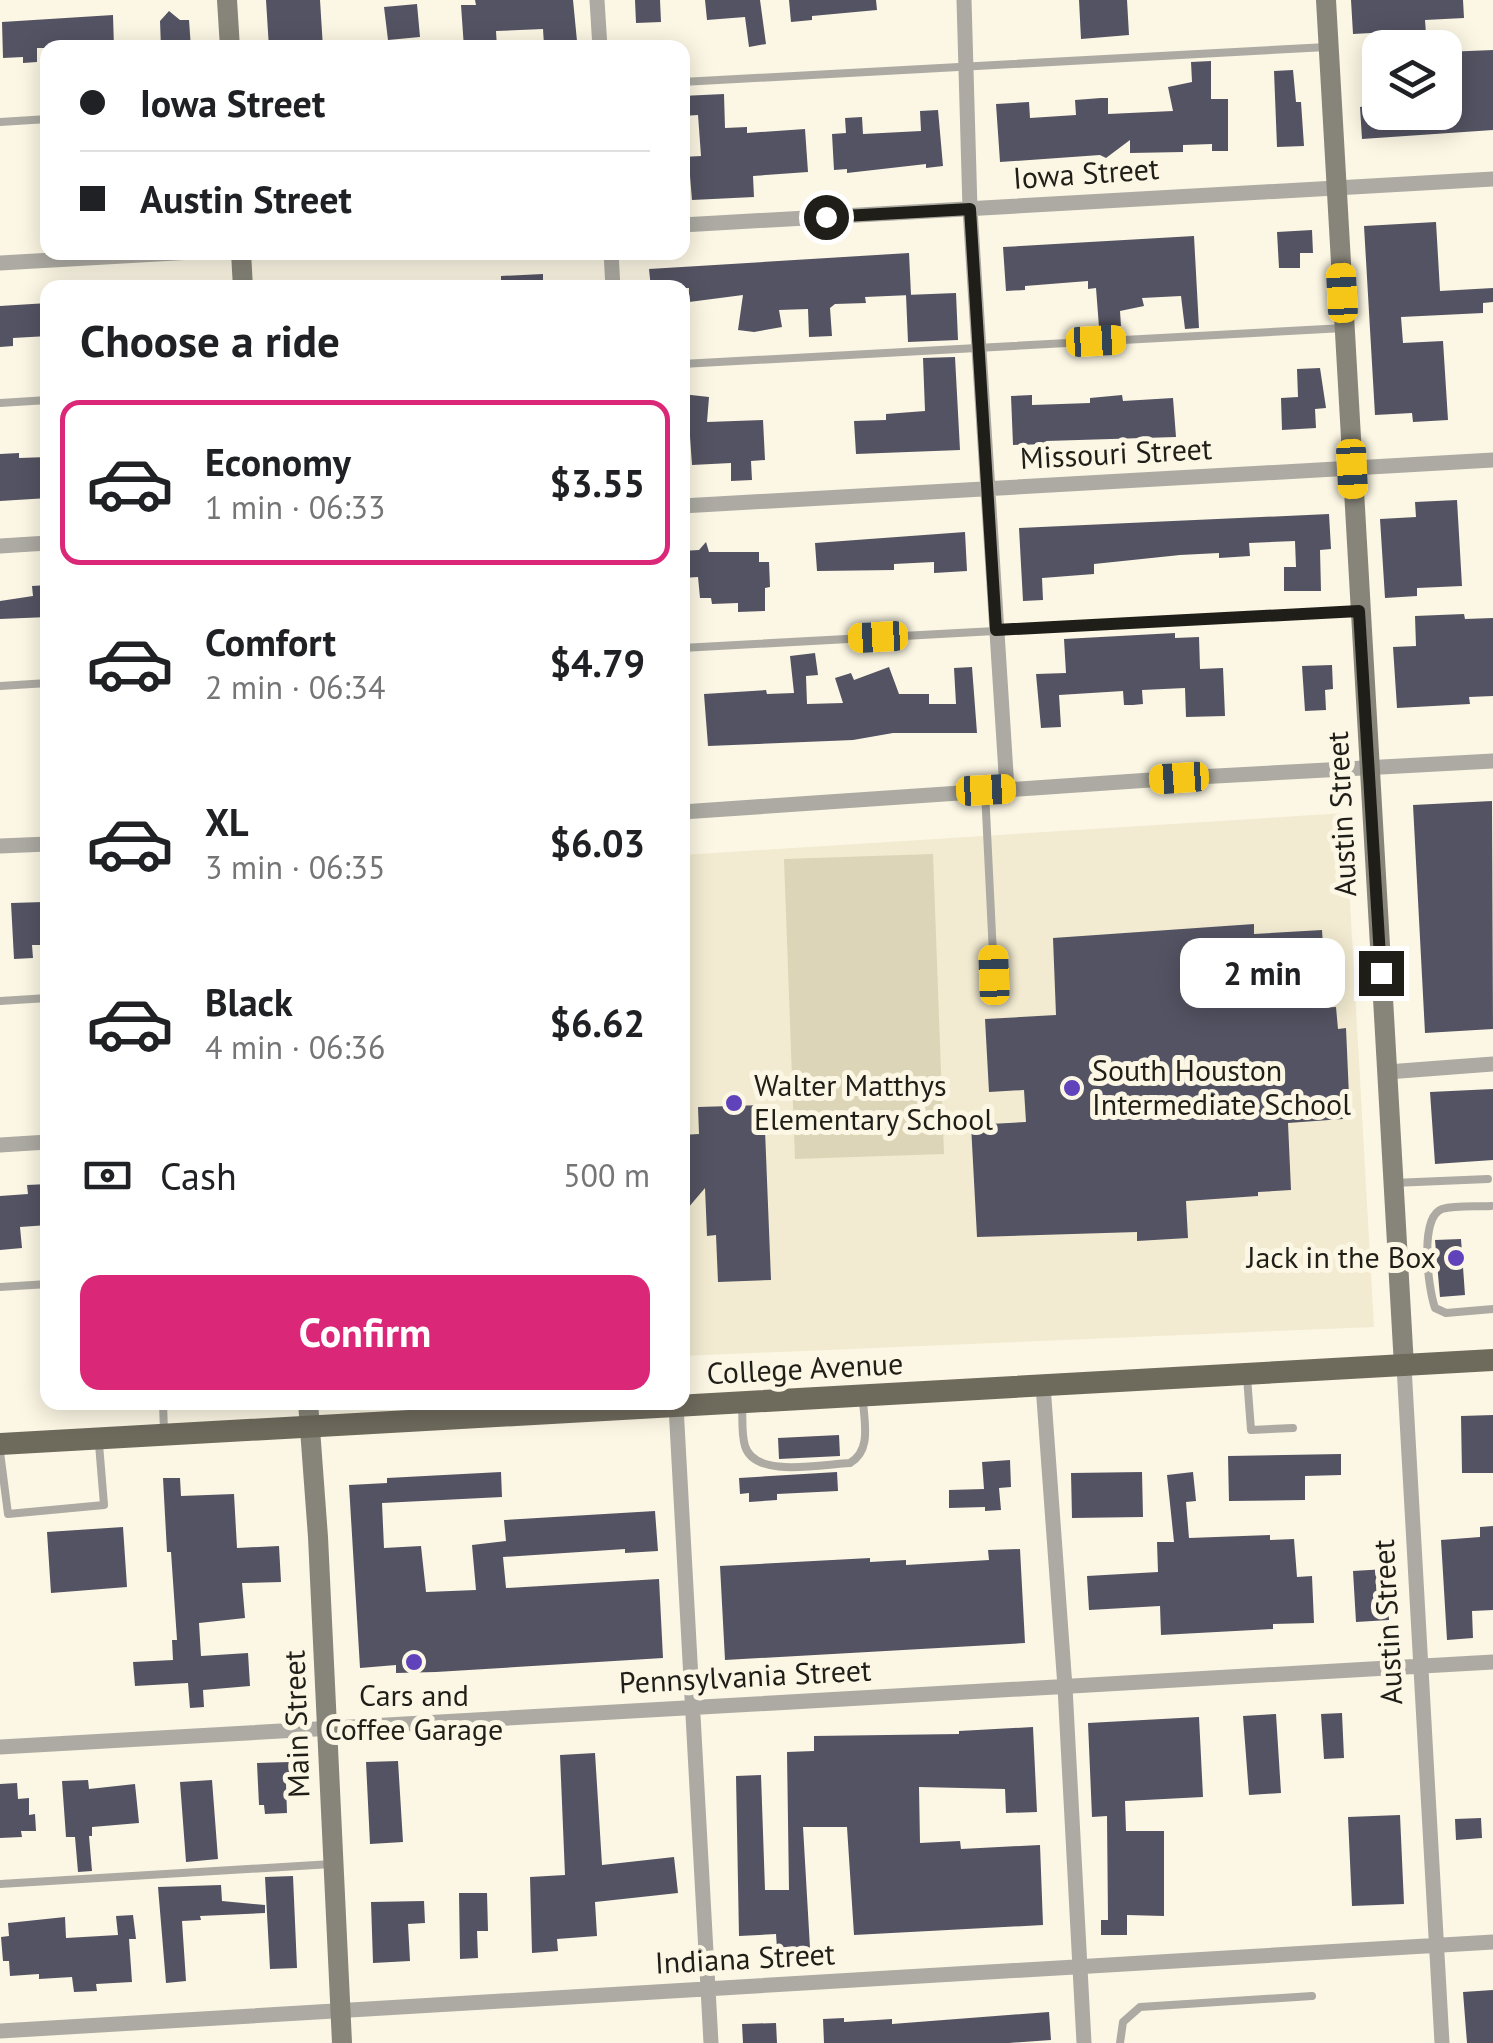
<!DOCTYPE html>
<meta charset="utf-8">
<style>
body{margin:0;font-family:"PT Sans",sans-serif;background:#f2f2f2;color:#202124;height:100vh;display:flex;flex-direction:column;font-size:38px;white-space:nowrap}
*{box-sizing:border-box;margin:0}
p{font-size:32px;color:#757577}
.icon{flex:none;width:55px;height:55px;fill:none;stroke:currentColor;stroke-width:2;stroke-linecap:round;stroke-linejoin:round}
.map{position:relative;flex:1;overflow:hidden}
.side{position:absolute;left:40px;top:280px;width:650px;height:1130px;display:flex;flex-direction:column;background:#fff;border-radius:20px;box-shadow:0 5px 25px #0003}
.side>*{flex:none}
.guide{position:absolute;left:40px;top:40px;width:650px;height:220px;border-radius:20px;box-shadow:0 5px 25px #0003;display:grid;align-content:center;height:220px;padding:0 40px;background:#fff}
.buttons{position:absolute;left:1362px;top:30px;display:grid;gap:20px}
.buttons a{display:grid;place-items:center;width:100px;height:100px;border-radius:20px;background:#fff;box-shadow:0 5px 25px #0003;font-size:50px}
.end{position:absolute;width:45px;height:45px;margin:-22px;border:12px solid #201e18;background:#fff;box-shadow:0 0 0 5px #fff}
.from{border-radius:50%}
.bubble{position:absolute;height:70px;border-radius:20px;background:#fff;box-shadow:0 5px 25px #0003;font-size:32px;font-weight:700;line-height:70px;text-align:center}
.car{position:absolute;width:30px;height:60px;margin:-30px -15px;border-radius:12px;box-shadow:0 0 8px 2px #0007;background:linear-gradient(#f5c518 24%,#345 0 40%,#f5c518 0 76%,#345 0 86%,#f5c518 0)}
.guide b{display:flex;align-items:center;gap:35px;height:95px;font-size:38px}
.guide b+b{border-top:2px solid #e0e0e0}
.guide i{width:25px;height:25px;background:#202124}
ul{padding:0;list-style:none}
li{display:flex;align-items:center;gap:30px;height:165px;margin:0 20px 15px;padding:0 20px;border:5px solid transparent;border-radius:20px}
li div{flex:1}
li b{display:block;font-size:38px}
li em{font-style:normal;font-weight:700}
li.current{border-color:#db2777}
li>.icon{width:90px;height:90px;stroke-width:1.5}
h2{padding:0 40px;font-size:45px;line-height:120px}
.pay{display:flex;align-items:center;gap:25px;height:110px;padding:0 40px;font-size:38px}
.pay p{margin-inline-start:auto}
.button{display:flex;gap:20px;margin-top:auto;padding:20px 40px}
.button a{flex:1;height:115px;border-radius:20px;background:#db2777;color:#fff;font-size:40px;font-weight:700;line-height:115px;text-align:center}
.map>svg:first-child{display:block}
</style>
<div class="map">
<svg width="1493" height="2043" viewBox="0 0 1493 2043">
<rect width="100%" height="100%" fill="#fcf7e4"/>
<path fill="#f2ebd1" d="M1345,813L1374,1327L683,1356V855Z"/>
<path fill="#dcd5b8" d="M933,854L944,1154L795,1159L784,859Z"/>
<path fill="#545363" d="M266,0H320L323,48H269Z
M475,0H573L577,41L544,45L543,29L496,31L497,48H464L461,5H476Z
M635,0H660L661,22L636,23Z
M705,0H760L766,44L749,47L745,17L707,20Z
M789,0H876L877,10L812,16V20L791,22Z
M1079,0H1127L1129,35L1081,39Z
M1351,0H1463L1464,18L1425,20L1427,48H1409L1408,31L1353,34Z
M417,4L420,37L388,40L384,7Z
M169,11L180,20H189L191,48H161L160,21Z
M113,15L114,48H37V62L23,63V57L3,58L2,22Z
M1493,50V130L1362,139L1360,107L1367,106L1365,71L1380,70V112H1445V52Z
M1211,61V99H1228V151H1212V144L1183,145V152L1130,153V140L1106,158L1100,155L1000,162L996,104L1029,102L1030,118L1076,115L1075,100L1101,98H1108V114L1173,111L1168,87L1192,82L1191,62Z
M1293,70L1296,102H1301L1304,146L1277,147L1274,71Z
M724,94L725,128L747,127V133L805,129L808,172L753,176L754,197L692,200L690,176H682V157L701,156L698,115L682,116V96Z
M938,110L943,166L926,168V164L847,173V169L834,170L832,134L846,133L845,118L862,117L863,134L921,131L920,111Z
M1436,222L1440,291L1493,288V302L1483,303V313L1401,317L1403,343L1443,341L1448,420L1413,422L1412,413L1375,415L1364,226Z
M1312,230L1313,253H1300V268H1279L1277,232Z
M1194,236L1199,328L1185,329L1181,296L1142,298L1144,306L1120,311L1121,326L1099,327L1096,288L1088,289V281L1025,286V290L1006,291L1003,247Z
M909,253L911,295L865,297L866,303L835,304L830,308L832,336L809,337L808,309L779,310L782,327L754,332L738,330L743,295L689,302V288H651L649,269Z
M543,274V288H501V276Z
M956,293L958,340L908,342L906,295Z
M48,303V336L13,338V346L0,347V306Z
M955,357L960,450L856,454L854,421L886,420V414L925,411L923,358Z
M1320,368L1326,408L1315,409L1316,428L1282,430L1281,398L1298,397L1297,369Z
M682,394L709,397L707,422L763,420L765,460L751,461L752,480L731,481V463L692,465L689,422H682Z
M1032,395V405L1090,403V398L1122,395L1123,401L1173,398L1176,437L1046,441L1047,444L1013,445L1011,396Z
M19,453V458L48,457V498L0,501V454Z
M1457,500L1462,586L1417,588V596L1385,598L1380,519L1416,517L1415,502Z
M1329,514L1331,549L1320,550L1321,591H1284V567H1296L1295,541L1249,543L1250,556L1219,558V553L1180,555L1094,564V574L1042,578L1043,600L1023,601L1019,528Z
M965,532L967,571L934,573V562L894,564V570L817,571L815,543Z
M706,542L709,552H759V562H769L770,587L765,588V611L738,612V603L712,604L711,598H700L698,577L682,578V551L699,550Z
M48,585V617L0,619V601L33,596L32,586Z
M1464,614L1465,619L1493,618V696L1469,697L1470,704L1397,708L1393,647L1416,646L1415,616Z
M1175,633V638L1199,637L1200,669L1223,668L1225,716L1186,717L1185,688L1142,690L1143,704L1133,705H1124L1123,691L1059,695L1061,727L1041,728L1036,674L1066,673L1064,639Z
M815,653L818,675L806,676L807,704L843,703L835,678L851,673L854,680L889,667L899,694H929V704H956L954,668L972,667L977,733H893L853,740L708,746L704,694L766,690L767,694L794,693L790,656Z
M1332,665L1333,689L1325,690L1326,710L1305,711L1302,666Z
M1492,801L1493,1029L1425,1033L1413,805Z
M44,902L46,945H32L33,958L14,959L11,903Z
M1254,924V934L1322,930L1325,973L1315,974L1317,1008L1336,1007L1338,1029L1346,1028L1349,1096H1342L1343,1119L1288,1123L1291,1190L1258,1192V1196L1186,1201L1188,1238L1137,1241V1232L977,1237L971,1125L1026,1122L1024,1090L989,1092L985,1019L1056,1015L1053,938Z
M1493,1089V1160L1435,1164L1430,1092Z
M764,1105L771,1280L718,1282L716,1235L707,1236L705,1188L682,1215V1135L699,1134L698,1107Z
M48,1184V1225L20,1227L22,1248L0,1250V1196L28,1194L27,1185Z
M1461,1239L1465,1295L1440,1297L1435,1240Z
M1493,1415V1473H1462L1461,1416Z
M839,1435L840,1456L779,1459L778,1438Z
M1341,1454V1475L1305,1476V1500L1229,1501L1228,1456Z
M1010,1460L1011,1487L999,1488L1001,1510L985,1511V1507L949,1508V1490L984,1489L982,1462Z
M501,1472L502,1497L382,1503L384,1548L421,1546L426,1592L476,1590L472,1545L506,1541L504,1520L655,1511L658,1551L625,1553V1549L503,1557L506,1588L659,1579L663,1658L436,1672L396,1673V1665L360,1668L349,1485L387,1483V1478Z
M837,1472L838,1491L777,1494V1500L749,1502V1493L740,1494L739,1478Z
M1142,1472L1143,1517L1072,1518L1071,1473Z
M1193,1472L1196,1501L1186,1502L1189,1538L1270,1535V1540L1294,1539L1297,1577L1312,1576L1314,1623L1273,1624V1629L1161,1635L1160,1606L1089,1610L1087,1576L1158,1572L1157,1542H1174L1167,1475Z
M163,1478H180L181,1496L234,1494L237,1548L279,1546L281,1582L242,1583L245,1618L199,1623L201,1656L248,1653L250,1686L203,1690L204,1707L190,1708L188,1683L135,1686L133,1662L173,1660L172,1640H177L171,1552H167Z
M1493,1526V1610L1472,1611L1473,1638L1447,1640L1441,1540L1480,1537V1527Z
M123,1527L127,1587L51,1593L47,1532Z
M1020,1549L1025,1643L725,1660L720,1566L870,1558V1562L906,1560V1565L989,1560L988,1550Z
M1386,1569L1389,1620L1356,1622L1353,1571Z
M1342,1713L1344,1758L1324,1759L1321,1714Z
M1276,1714L1281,1793L1249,1795L1243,1716Z
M1199,1717L1203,1797L1125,1801L1126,1831H1164V1916L1127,1915V1935H1101V1920H1108L1107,1816L1092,1817L1088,1723Z
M1033,1727L1037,1812L1006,1813L1005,1789L919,1787L920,1843L960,1841L961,1849L1040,1845L1043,1925L854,1935L847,1827H803L810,1948L777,1949L776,1934L739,1936L736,1776L761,1775L765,1890H789L787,1752L814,1751V1736L959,1734V1731Z
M595,1753L602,1865L674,1857L678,1893L595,1902L597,1936L557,1939L558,1951L532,1953L530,1877L565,1875L560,1755Z
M398,1761L403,1842L370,1844L366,1762Z
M290,1762L291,1783H286L287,1813L265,1814L264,1805H259L257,1763Z
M88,1780L89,1789L135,1784L139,1823L92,1827V1836H89L92,1871L78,1872L75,1837H66L62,1781Z
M212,1780L218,1859L186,1862L180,1782Z
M17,1783L18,1799L29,1798V1815L35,1814L36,1831H21L22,1837L0,1838V1784Z
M1400,1815L1404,1904L1352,1906L1348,1817Z
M1481,1818L1482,1838L1456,1840L1455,1819Z
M293,1876L297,1968L270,1969L265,1877Z
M221,1885L222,1901L265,1905V1913L200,1916L201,1920L182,1921L186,1981L166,1983L158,1887Z
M459,1893H487L488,1931H477L478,1958L460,1959Z
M424,1901L425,1923L408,1924L410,1961L373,1963L371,1902Z
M133,1915L136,1939H129L132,1982L96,1984L97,1991L74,1992L72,1977L39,1979V1974L10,1976L9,1961H3L1,1937L9,1936L8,1923L65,1917L66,1938L118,1935L116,1916Z
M1493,1990V2043H1467L1463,1992Z
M1049,2012L1051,2040L1009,2043H824L823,2019L844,2018V2022L892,2019V2024Z
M776,2023L777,2043H743L742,2024Z"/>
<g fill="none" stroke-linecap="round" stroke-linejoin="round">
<path stroke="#acaaa2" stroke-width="8" d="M682,82L1327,47
M0,122L48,119
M682,364L1344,328
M0,403L48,400
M682,648L1359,611
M0,686L48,683
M985,791L994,975
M0,1001L48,998
M1393,1183L1488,1179
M1491,1206C1476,1207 1456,1205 1442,1209C1419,1217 1428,1288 1435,1308L1446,1313L1493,1309
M0,1287L48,1284
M1247,1377L1251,1430L1293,1428
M163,1402L164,1433
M742,1405C743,1417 741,1433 745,1446C755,1479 822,1464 850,1463C872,1450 864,1422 863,1400
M0,1452L8,1514L104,1505L99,1444
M0,1884L332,1864
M1120,2043L1123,2022L1140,2007L1312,1996"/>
<path stroke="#acaaa2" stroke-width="15" d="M597,0L600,48
M964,0L970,209L1007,789
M682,225L1493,179
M611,252L613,288
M0,263L193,252
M682,506L1493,460
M0,546L48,543
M682,812L1179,778L1493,761
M0,846L48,844
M1387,1072L1493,1064
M0,1145L48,1142
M1404,1366L1442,2043
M1043,1385L1065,1687L1084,2043
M676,1406L711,2043
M0,1747L1493,1662
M0,2031L1493,1942"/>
<path stroke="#878579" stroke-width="20" d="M227,0L230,48
M1326,0L1404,1366
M241,252L243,288
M308,1402L318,1537L342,2043"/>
<path stroke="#6e6a5c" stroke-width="22" d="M0,1444L1493,1360"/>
</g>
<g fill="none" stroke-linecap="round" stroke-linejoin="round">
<path stroke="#201e18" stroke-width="12" d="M826,217L970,209L996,630L1359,611L1381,973"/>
</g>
<g fill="#6043bb" stroke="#fcf7e4" stroke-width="4">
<circle cx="1072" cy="1088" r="10"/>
<circle cx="734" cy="1103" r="10"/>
<circle cx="1456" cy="1258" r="10"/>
<circle cx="414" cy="1662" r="10"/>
</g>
<g text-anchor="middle" stroke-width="10" stroke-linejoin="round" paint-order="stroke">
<g font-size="30" fill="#201e18" stroke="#fcf7e4">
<text transform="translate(1086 174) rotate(-4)" y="10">Iowa Street</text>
<text transform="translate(1116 454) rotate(-3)" y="10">Missouri Street</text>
<text transform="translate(1342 814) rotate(-93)" y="10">Austin Street</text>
<text transform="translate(805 1369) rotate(-3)" y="10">College Avenue</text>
<text transform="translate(1388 1622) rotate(-93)" y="10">Austin Street</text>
<text transform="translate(745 1677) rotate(-3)" y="10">Pennsylvania Street</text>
<text transform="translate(297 1724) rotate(-92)" y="10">Main Street</text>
<text transform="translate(745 1959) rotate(-3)" y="10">Indiana Street</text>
</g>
<g font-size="30" fill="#201e18" stroke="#fcf7e4" text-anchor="start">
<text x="1092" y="1081">South Houston<tspan x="1092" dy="34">Intermediate School</tspan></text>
<text x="754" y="1096">Walter Matthys<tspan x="754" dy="34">Elementary School</tspan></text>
<text x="1436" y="1268" text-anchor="end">Jack in the Box</text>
<text x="414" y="1706" text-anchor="middle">Cars and<tspan x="414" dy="34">Coffee Garage</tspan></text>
</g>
</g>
</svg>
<div class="buttons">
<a><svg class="icon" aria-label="layers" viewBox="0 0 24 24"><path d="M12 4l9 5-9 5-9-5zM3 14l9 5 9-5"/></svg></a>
</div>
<i class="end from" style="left:826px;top:217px"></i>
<i class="end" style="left:1381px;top:973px"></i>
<div class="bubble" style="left:1180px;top:938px;width:165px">2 min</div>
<i class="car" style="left:1342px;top:293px;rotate:357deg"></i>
<i class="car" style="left:1096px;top:341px;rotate:87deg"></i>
<i class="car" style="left:1352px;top:469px;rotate:177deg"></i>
<i class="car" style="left:878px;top:637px;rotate:267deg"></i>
<i class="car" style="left:1179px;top:778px;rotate:266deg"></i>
<i class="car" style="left:986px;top:790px;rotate:87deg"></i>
<i class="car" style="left:994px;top:975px;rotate:358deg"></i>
<div class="guide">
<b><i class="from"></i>Iowa Street</b>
<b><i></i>Austin Street</b>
</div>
<section class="side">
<h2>Choose a ride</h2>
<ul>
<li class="current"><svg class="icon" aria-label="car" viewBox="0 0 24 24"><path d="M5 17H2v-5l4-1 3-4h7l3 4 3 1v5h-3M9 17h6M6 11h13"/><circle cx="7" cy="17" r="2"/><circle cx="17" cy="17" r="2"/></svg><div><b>Economy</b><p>1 min · 06:33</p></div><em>$3.55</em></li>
<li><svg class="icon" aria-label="car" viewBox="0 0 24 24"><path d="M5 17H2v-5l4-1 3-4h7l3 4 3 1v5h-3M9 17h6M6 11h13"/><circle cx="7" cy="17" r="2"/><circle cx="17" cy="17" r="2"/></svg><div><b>Comfort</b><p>2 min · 06:34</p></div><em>$4.79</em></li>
<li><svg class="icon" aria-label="car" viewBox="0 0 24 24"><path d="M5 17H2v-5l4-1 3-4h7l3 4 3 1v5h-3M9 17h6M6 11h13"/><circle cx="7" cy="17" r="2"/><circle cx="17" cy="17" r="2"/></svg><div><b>XL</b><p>3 min · 06:35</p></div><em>$6.03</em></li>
<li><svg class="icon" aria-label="car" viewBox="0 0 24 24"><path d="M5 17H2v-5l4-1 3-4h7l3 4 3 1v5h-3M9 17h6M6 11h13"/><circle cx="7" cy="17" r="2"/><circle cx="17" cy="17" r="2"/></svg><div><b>Black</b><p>4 min · 06:36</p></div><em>$6.62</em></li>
</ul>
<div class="pay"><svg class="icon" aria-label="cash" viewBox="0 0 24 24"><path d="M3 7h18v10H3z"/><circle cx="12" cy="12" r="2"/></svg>Cash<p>500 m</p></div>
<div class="button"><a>Confirm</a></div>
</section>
</div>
